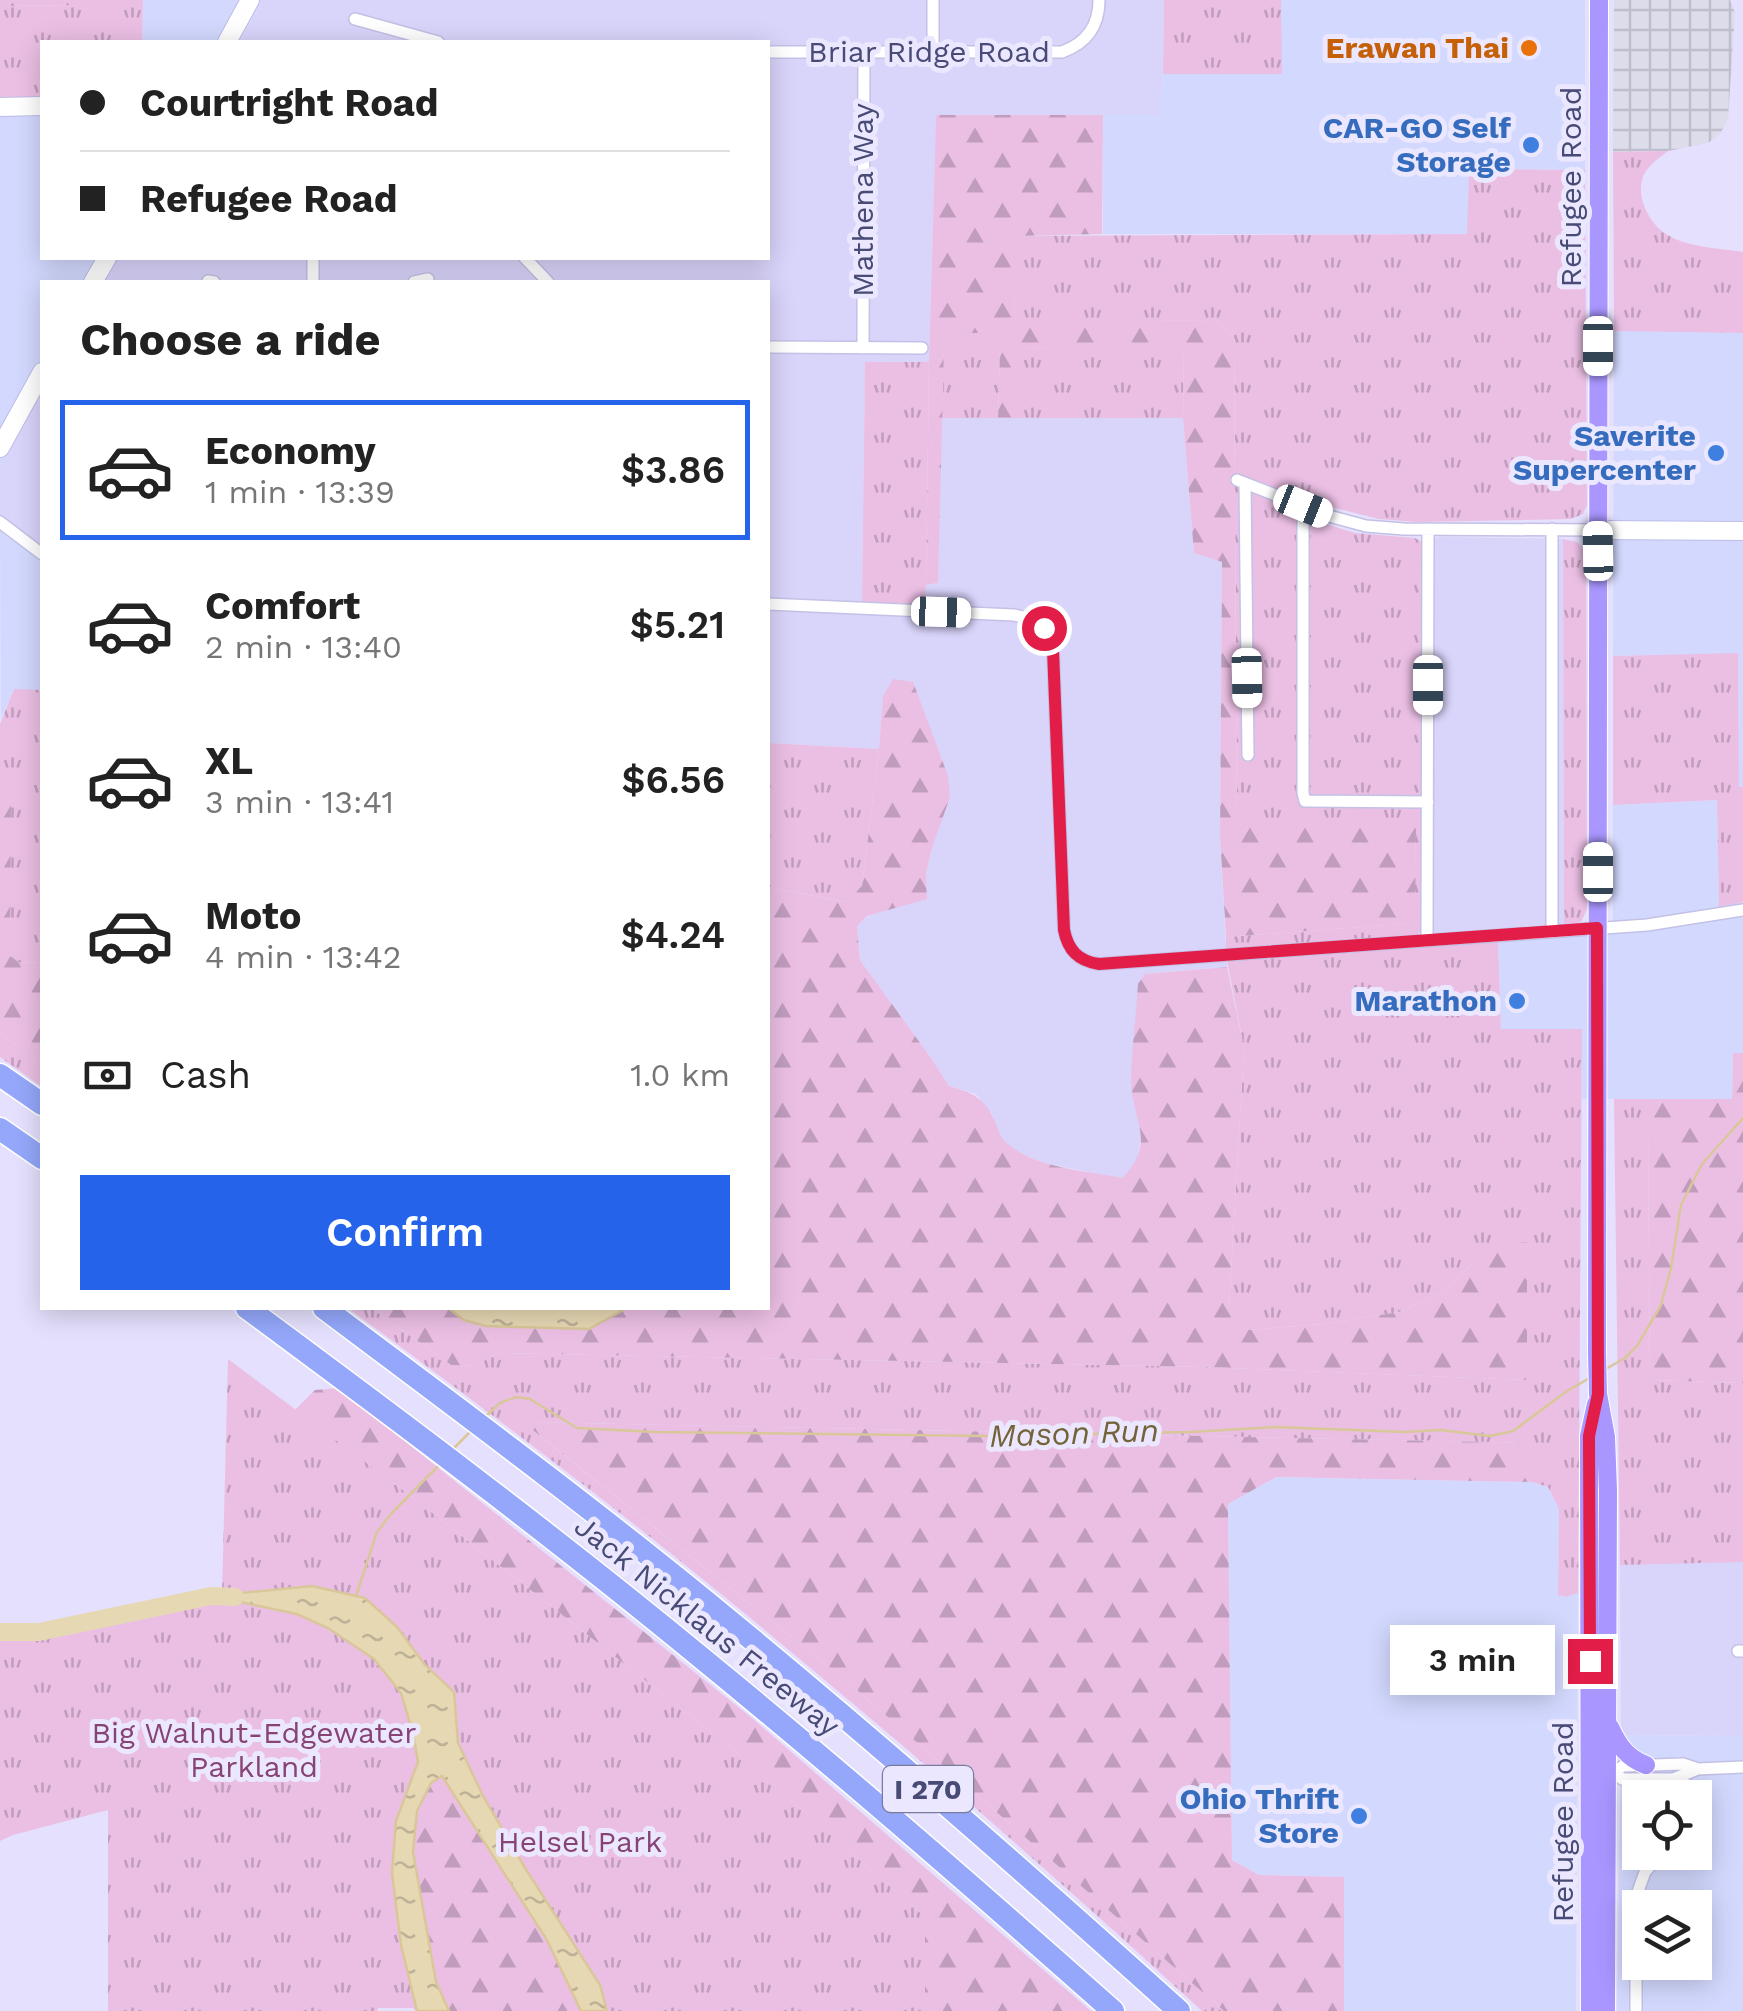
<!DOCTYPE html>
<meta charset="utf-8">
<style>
body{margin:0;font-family:"Work Sans",sans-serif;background:#f6f6f6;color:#222;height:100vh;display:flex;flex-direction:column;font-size:38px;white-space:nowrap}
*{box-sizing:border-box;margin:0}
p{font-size:32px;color:#767676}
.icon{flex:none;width:55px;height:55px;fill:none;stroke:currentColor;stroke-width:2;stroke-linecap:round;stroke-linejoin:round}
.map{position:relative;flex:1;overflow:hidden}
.panel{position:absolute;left:40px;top:280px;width:730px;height:1030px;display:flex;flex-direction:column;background:#fff;border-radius:0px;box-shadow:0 5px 25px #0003}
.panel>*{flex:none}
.banner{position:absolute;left:40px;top:40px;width:730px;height:220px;border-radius:0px;box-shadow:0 5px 25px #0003;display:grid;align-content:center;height:220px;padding:0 40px;background:#fff}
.buttons{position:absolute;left:1622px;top:1780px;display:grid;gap:20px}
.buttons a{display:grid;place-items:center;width:90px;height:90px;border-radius:0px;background:#fff;box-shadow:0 5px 25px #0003;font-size:50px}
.end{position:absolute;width:45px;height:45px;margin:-22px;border:12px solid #e11d48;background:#fff;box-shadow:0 0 0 5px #fff}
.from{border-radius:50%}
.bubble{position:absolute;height:70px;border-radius:0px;background:#fff;box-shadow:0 5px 25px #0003;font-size:32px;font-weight:600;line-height:70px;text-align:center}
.car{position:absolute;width:30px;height:60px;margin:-30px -15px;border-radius:12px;box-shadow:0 0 8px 2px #0007;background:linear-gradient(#fff 24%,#345 0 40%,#fff 0 76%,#345 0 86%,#fff 0)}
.banner b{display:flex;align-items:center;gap:35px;height:95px;font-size:38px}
.banner b+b{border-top:2px solid #e0e0e0}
.banner i{width:25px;height:25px;background:#222}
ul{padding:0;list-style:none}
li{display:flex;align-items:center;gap:30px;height:140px;margin:0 20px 15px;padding:0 20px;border:5px solid transparent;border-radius:0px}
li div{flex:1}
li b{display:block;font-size:38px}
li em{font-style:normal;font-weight:600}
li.selected{border-color:#2563eb}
li>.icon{width:90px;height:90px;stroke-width:1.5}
h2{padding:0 40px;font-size:45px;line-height:120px}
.pay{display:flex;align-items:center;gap:25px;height:110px;padding:0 40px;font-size:38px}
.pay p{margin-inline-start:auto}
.primary-button{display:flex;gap:20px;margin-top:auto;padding:20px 40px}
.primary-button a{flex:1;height:115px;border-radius:0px;background:#2563eb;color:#fff;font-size:40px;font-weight:600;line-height:115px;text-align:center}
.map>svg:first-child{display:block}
</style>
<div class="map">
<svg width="1743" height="2011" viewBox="0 0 1743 2011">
<defs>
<pattern id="industrial-grid" width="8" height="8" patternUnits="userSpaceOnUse" patternTransform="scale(2.5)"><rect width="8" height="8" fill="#dddceb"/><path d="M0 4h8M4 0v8" fill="none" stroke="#bfbecd"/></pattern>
<pattern id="grass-tufts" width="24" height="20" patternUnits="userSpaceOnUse" patternTransform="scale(2.5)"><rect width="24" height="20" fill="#ebbfe4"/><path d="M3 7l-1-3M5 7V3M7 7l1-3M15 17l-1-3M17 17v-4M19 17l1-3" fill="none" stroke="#c09dbd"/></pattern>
<pattern id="forest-firs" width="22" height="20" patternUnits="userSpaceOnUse" patternTransform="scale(2.5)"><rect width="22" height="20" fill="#ebbfe4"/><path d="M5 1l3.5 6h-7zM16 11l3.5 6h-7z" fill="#c09dbd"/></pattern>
<pattern id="water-ripples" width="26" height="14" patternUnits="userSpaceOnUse" patternTransform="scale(2.5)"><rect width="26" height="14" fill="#e7d8b4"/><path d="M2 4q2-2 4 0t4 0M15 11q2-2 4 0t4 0" fill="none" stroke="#bdb197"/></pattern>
</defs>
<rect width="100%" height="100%" fill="#e5e0fd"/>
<path fill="#d9d4fa" d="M263,0H1164L1162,115H936L929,362L865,363L862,603L923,607L926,585L938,583L941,418H1183L1194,553L1222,562L1220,836L1227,967L1145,974L1137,1116L1142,1128L1137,1163L1122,1179L1045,1163L1020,1154L1002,1141L992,1114L976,1094L949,1086L931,1058L860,960L857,926L868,916L927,898L926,873L932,848L883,696L879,749L768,743V282H104L118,258H768V42H239Z
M42,390V562L0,529V466Z
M1440,537L1563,539L1564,926L1440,934L1421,931L1422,542Z
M1691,1561L1743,1562V1736L1621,1735L1620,1565Z"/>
<path fill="#d3d9fe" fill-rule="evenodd" d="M143,0H263L239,42H142Z
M1281,0H1585V170L1469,169L1468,234H1103V115H1161L1163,74H1281Z
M42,98V258H118L104,282H42V390L0,466V99Z
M1630,330L1743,333V787H1739L1738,654L1613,656L1614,331Z
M0,529L42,562V690H14L1,719Z
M1717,800L1719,906L1743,902V1053L1733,1054L1732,1099H1582V1029H1501L1498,941L1581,922H1613V805Z
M1276,1477L1531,1482L1548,1487L1559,1509L1558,1594L1566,1597L1578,1593L1576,2011H1344L1343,1877L1259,1875L1232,1860L1228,1503Z
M1621,1735L1743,1736V2011H1617ZM1640,1798H1695V1852H1640ZM1640,1908H1695V1962H1640Z"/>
<path fill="url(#industrial-grid)" d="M1614,0H1730L1735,13L1728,119L1720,134L1708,143L1668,151L1613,152Z"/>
<path fill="url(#grass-tufts)" d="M79,0H143L142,42H42V98L0,99V6L78,5Z
M1164,0H1281L1282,74H1163Z
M1668,151C1658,159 1645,167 1642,180C1637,199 1650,224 1666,234C1688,248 1719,248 1743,252V333L1614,331L1613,152Z
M1469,169L1585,170L1587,505L1583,514L1571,519L1417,522L1379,519L1331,507L1323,523L1355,533L1415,538L1422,542L1421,931L1416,936L1226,950V937L1414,923L1416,828H1243L1237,820L1234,336L1216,321L1015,319L1012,236L1467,234Z
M982,332L1000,348L998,418H941L944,349L961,333Z
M1017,347L1184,350L1183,418H1017Z
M865,362H929L926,585L924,607L862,604Z
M1563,539L1577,542L1586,551L1587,909L1581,922L1564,926Z
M1738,653L1739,787H1743V902L1719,907L1717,800L1613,805V656Z
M14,689L42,690V962L20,963L10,956V801H0V724Z
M768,743L879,749L862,886L845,902L768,887Z
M1498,941L1501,1029H1582L1578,1593L1566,1597L1558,1595L1559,1509L1548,1487L1532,1482V1443L530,1422V1428L850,1684L1224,2011H1202C1046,1867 885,1728 721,1594C600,1495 474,1401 348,1308H371L451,1365L475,1366L497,1353L1204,1367L1526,1380L1527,1242L1475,1261L1443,1292L1399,1312L1323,1324L1247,1330L1238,1324L1229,1307L1244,1048L1227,961Z
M0,1034L42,1064V1087L0,1057Z
M1614,1099H1662L1648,1131L1650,1380L1743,1383V1562L1620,1565Z
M228,1359L411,1496L735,1751L925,1917V2011H416L413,2008H378L377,2011H108V1810L13,1835L0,1841V1632H39L222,1595Z"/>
<path fill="url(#forest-firs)" d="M0,0H79V5L0,6Z
M936,115H1103L1102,234L1013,236L1015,318L1216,321L1234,336L1237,820L1244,828L1416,827L1415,923L1226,937L1220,836L1222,562L1194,553L1183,418L1184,351L1017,347V418H998L1000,348L982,333H961L944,349L938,583L926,585L929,362Z
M893,679L913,682L948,776L950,797L932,848L926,873L927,899L867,916L857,926L860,960L931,1058L949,1086C973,1093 986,1098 996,1124C999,1132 1001,1139 1008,1144C1035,1168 1087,1171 1122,1178C1159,1141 1130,1119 1131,1077C1132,1046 1136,1015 1138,984L1145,974L1227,967L1244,1048L1229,1306L1238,1324L1247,1330L1323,1324L1399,1312L1443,1292L1475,1261L1504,1244L1527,1242V1380L1204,1367L497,1353L475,1366L451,1365L371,1308H448L464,1320L589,1329L627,1308H768V887L844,902L862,886L879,749L883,696Z
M11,800L10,956L20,963L42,962V1064L0,1034V801Z
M1733,1053H1743V1383L1650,1380L1648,1130L1662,1099H1732Z
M338,1388L752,1718L1091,2011H925V1917L735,1751L411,1496L295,1410L315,1390Z
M530,1422L1532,1443V1482L1276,1477L1228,1504L1232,1860L1259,1875L1344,1877V2011H1224L850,1684L529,1427Z
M442,1775L547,1940L581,2011H449L436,1982L413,1852L417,1811L431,1783Z"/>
<path fill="url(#water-ripples)" stroke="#d9c79a" stroke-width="2.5" d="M448,1308H627L589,1329L486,1326L464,1320Z
M312,1586L365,1598L397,1627L425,1665L454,1692L458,1743L483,1796L525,1868L600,1985L607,2011H581L547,1940L442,1776L431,1783L417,1811L413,1852L436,1982L449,2011H417L401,1945L392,1873L396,1821L418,1762L413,1733L401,1693L374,1659L328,1628L297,1614L211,1596Z"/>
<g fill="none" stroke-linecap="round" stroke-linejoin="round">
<path stroke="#d9c79a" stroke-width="2.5" d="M1604,1370L1625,1358L1637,1346L1661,1305L1671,1268L1681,1205L1702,1164L1743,1118
M485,1417L500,1403L516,1397L530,1399L577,1428L655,1432L990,1436L1190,1432L1276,1427L1405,1432L1440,1430L1490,1436L1513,1431L1567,1391L1588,1379
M453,1449L472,1430
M356,1596L377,1532L391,1514L441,1463"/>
<path stroke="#e7d8b4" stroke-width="18" d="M0,1632H39L211,1596L235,1597"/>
<g stroke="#c3c1e6" stroke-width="14">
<path id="street" d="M355,19L438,42
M768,52H1062C1087,43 1099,26 1099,0
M933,53V0
M525,258L548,282
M208,281L214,282
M313,282V258
M414,282L428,279
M768,347L922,348
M863,348L864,53
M1237,480L1329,516L1366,526L1404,529L1598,530
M1245,483L1248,755
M1303,506V793L1305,801L1428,802
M0,522L42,554
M1552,529V932
M768,604L1014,615C1036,619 1048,628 1053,650L1064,930C1068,950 1078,961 1099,964L1647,925L1743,910
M1427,941L1428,529
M1738,1651H1743
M1605,1772H1614L1623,1766L1683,1764L1698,1769L1743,1767
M1614,1772L1622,1779H1673L1698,1769
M1673,1779L1688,1785L1693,1798
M1636,2011V1897L1645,1872L1662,1852"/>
</g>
<g stroke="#bdbce9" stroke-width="20">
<path id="secondary" d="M227,42L250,0
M0,107L42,106
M93,282L107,258
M0,448L42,372
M1598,530L1743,531"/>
</g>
<g stroke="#fff" stroke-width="20">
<path id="primary" d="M1599,0L1597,1353L1598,1394L1606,1437L1608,1490L1606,2011
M1610,1727C1619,1746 1627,1758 1646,1765
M1590,2011L1589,1436L1596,1404"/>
</g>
<g stroke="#fff" stroke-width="25">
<path id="highway" d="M0,1075L42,1104
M0,1129L42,1158
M247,1308C400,1421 552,1535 698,1655C839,1770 977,1890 1113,2011
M324,1308C453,1405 583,1501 709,1604C869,1735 1025,1872 1179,2011"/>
</g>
<use href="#street" stroke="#fff" stroke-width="11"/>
<use href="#secondary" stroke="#fff" stroke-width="18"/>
<use href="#primary" stroke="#a996ff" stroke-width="18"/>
<use href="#highway" stroke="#94a7fa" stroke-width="22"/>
</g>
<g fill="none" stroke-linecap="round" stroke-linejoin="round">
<path stroke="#e11d48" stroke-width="12" d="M1044,628L1053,650L1064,930C1068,950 1078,961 1099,964L1597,928L1598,1394L1589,1436L1590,1661"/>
</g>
<circle fill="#e8710a" stroke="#ebe7ff" stroke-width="4" cx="1529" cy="48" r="10"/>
<g fill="#3f7fe0" stroke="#ebe7ff" stroke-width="4">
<circle cx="1531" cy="145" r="10"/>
<circle cx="1716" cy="453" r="10"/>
<circle cx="1517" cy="1001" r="10"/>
<circle cx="1359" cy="1816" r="10"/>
</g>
<g text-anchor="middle" stroke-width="10" stroke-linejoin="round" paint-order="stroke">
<rect fill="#ebe7ff" stroke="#787a9e" stroke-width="2.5" x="883" y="1766" width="90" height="46" rx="8"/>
<g font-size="28" font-weight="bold" fill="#474b75">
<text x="928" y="1799">I 270</text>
</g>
<g font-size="30" font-weight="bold" fill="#c56008" stroke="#ebe7ff" text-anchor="end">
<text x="1509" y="58">Erawan Thai</text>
</g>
<g font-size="30" fill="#474b75" stroke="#ebe7ff">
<text x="929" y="62">Briar Ridge Road</text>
<text transform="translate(1571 187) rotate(-90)" y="10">Refugee Road</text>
<text transform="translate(863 200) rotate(-90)" y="10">Mathena Way</text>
<text transform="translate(707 1626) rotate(39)" y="10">Jack Nicklaus Freeway</text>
<text transform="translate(1563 1822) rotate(-90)" y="10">Refugee Road</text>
</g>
<g font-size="30" font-weight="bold" fill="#366cbe" stroke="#ebe7ff" text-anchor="end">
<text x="1511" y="138">CAR-GO Self<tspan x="1511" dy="34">Storage</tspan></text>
<text x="1696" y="446">Saverite<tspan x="1696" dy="34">Supercenter</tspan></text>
<text x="1497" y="1011">Marathon</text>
<text x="1339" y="1809">Ohio Thrift<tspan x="1339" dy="34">Store</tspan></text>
</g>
<g font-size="30" fill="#874375" stroke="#ebe7ff">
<text x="254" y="1743">Big Walnut-Edgewater<tspan x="254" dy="34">Parkland</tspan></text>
<text x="580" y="1852">Helsel Park</text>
</g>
<g font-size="32" font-style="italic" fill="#746338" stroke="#ebe7ff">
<text transform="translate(1074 1433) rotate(-2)" y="11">Mason Run</text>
</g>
</g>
</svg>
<div class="buttons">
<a><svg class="icon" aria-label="locate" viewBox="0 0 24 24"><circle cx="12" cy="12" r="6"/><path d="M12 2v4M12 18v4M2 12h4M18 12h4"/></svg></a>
<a><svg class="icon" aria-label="layers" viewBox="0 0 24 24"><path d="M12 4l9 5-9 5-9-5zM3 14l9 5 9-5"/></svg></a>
</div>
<i class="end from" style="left:1044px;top:628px"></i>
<i class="end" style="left:1590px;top:1661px"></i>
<div class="bubble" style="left:1390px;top:1625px;width:165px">3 min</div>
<i class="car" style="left:1598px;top:346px;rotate:180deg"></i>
<i class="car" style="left:1303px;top:506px;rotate:112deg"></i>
<i class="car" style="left:1598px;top:551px;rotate:359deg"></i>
<i class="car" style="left:941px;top:612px;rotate:92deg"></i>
<i class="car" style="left:1247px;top:678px;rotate:179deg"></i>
<i class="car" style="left:1428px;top:685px;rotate:180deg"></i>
<i class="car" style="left:1598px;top:872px;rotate:0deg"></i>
<div class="banner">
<b><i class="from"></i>Courtright Road</b>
<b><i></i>Refugee Road</b>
</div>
<section class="panel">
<h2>Choose a ride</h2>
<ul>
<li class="selected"><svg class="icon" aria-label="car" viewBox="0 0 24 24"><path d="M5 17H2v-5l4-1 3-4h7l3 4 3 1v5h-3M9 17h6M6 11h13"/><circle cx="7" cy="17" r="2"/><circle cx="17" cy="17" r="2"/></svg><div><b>Economy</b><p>1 min · 13:39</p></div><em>$3.86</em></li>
<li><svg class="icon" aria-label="car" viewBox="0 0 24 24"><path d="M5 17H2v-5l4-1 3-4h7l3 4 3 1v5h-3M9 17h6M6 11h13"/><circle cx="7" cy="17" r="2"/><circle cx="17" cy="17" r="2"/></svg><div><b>Comfort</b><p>2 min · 13:40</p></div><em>$5.21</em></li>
<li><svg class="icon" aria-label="car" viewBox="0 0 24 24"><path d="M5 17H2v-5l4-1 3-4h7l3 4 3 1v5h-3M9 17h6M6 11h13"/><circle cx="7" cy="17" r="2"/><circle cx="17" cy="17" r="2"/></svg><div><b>XL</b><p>3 min · 13:41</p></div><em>$6.56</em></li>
<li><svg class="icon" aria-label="car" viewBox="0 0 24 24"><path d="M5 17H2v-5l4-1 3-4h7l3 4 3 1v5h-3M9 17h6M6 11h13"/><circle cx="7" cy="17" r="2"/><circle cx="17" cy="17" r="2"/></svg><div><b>Moto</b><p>4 min · 13:42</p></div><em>$4.24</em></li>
</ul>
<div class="pay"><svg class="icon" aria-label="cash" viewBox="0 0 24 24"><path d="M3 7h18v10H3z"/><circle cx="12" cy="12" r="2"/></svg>Cash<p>1.0 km</p></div>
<div class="primary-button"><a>Confirm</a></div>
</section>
</div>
